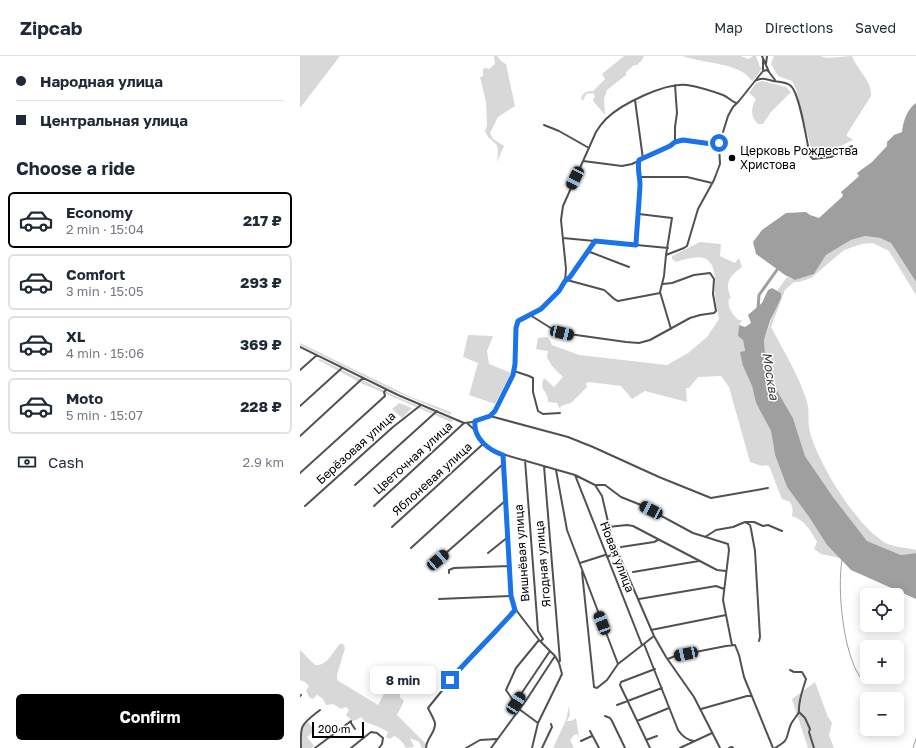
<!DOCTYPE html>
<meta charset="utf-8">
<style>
body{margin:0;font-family:"Golos Text",sans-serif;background:#f2f2f3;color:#1f2937;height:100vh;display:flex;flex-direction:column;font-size:15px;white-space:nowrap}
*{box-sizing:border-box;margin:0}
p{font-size:13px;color:#747a83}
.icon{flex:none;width:22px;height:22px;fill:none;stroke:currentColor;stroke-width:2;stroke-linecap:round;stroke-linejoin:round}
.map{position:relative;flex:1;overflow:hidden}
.drawer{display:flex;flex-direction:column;background:#fff;width:300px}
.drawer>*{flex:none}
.banner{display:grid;align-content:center;height:88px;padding:0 16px;background:#fff}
.buttons{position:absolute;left:560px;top:532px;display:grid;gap:8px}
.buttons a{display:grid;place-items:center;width:44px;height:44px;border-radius:6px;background:#fff;box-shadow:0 2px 10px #0003;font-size:20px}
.scale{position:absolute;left:12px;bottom:10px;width:52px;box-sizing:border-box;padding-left:4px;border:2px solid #000;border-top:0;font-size:11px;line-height:14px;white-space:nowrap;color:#000;-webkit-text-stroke:3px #fff;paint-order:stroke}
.end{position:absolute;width:18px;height:18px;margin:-9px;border:5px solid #1a73e8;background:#fff;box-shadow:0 0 0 2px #fff}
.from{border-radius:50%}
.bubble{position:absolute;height:28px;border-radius:6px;background:#fff;box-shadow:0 2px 10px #0003;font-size:13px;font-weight:700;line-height:28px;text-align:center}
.car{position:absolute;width:12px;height:24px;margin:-12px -6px;border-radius:5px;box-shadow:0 0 3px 1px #0007;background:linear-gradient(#222 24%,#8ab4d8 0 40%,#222 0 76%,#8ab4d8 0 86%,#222 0)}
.banner b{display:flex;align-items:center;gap:14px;height:38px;font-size:15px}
.banner b+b{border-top:1px solid #e0e1e3}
.banner i{width:10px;height:10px;background:#1f2937}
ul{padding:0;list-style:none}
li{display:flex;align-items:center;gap:12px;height:56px;margin:0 8px 6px;padding:0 8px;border:2px solid #e0e1e3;border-radius:6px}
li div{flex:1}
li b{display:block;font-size:15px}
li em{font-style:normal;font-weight:700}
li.active{border-color:#000}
li>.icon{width:36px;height:36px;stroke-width:1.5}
h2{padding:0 16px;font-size:18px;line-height:48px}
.pay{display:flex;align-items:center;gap:10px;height:44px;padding:0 16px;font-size:15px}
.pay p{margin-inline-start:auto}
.button{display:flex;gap:8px;margin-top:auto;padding:8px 16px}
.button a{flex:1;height:46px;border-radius:6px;background:#000;color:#fff;font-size:16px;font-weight:700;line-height:46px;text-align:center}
header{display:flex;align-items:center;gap:24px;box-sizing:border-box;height:56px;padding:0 20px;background:#fff;border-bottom:1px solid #e0e1e3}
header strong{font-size:19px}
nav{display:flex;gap:22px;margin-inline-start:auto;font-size:14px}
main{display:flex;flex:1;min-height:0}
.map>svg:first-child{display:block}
</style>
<header>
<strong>Zipcab</strong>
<nav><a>Map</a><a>Directions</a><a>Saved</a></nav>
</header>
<main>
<section class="drawer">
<div class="banner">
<b><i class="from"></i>Народная улица</b>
<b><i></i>Центральная улица</b>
</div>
<h2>Choose a ride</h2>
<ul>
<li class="active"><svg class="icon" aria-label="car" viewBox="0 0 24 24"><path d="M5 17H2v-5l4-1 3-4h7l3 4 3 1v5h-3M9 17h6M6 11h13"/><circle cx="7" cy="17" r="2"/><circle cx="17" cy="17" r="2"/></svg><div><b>Economy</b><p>2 min · 15:04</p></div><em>217 ₽</em></li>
<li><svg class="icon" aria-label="car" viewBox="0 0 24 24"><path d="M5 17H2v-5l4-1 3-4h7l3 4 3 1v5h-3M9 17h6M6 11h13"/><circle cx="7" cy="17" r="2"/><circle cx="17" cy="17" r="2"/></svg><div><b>Comfort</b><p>3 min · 15:05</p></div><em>293 ₽</em></li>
<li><svg class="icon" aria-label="car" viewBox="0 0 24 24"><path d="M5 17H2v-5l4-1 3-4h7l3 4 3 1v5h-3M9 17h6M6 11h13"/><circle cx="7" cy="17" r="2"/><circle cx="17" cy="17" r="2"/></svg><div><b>XL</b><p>4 min · 15:06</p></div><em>369 ₽</em></li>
<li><svg class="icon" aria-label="car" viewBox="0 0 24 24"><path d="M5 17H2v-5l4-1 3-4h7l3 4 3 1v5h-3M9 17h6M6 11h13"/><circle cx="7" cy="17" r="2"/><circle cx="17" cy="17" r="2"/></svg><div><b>Moto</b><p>5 min · 15:07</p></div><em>228 ₽</em></li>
</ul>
<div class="pay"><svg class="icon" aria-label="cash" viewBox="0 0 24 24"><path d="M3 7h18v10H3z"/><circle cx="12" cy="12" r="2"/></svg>Cash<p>2.9 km</p></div>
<div class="button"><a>Confirm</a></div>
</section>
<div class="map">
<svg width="616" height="692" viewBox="0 0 616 692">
<rect width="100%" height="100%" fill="#fff"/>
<path fill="#d8d8d8" d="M0,0H40L0,52Z
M194,0H197L201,5L206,8L215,50L198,61L190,77L193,83L204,90L197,106L198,94L197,89L188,81L185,75L187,69L186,46L180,21L183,20V13L186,12L189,13L195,8Z
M324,0H344L342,4L337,9H334L326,16V19L307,34L304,43L305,59L294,46L293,43L295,41L293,37L286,38L283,45L281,42C283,36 287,35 293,35L305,23L302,18Z
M383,0H441L448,3L453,0H456L460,11L462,12L456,21L452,25C440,6 403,8 383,0Z
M474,0H520L528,2L552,0C557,14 572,24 571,40L547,78V80L553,84L526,97V100L522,101L513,100L496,33L492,25L478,20L471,8Z
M462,25L486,31L491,36L471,56L463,68H458C450,61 451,51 456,43L449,37L456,27Z
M565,180L580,182L591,187L616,226V239L589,195L573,187L562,188L544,194L511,222L499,226H494L485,234L471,271C484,295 499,320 507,346C510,356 507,366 510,376C518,407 556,469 584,486C594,492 605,491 616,494V497L601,499L567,485L533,441L505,400L493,362L476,333L465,297L464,284L481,237L477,235L487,221L495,224L514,218L526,199L551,184Z
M400,186L421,188L420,200L435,207L439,202L442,211C430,220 424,226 431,242L429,243C427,252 432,257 438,264H442L439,269L438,280L443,284L445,295L443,310L452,330L456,347L471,375L475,399L487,431L509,461L527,489L540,502L521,498L514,493L517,486C510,474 506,465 492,460C493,455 493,451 490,446L482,443L469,410L466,409L462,410L450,406L429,331L421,320L398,321L389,332H386L387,346L345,335L332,343L321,330L289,326L286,327L287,331L271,347L261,350L260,353L257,347L248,346C249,334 238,336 244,322L254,331L263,321L252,310L247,302L248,295L236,293L238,282L248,281L252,289L279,299L367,309L388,297L407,281L419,263C418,255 415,247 415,238C414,233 416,227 415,222C413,195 395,200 376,206L372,203V200Z
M168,279L193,280L187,295L189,308L211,317L195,348L169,339L178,307L163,301Z
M0,287L111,341L151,356V359L92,334L0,289Z
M20,303L95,340L153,364L151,366L63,328L18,304Z
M99,347L112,352L102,362L92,353Z
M40,588H43L45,592L37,619V624L78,649L90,627L100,635V641L104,645L97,659L126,688L125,692H122L119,686L110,682L114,691L106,692C103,687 100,682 94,680L90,683L86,681L88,676L79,671L65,666L61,661L56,664L52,665L46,659L49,654L46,651L41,653L33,648L26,649L23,643L17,639L13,643L10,642L6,635L9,630L5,626L0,624V594L15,609C28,610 32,596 40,588Z
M515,626L528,661L532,667L529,679L534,692H508L492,643Z
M269,650L270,659L267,665H271L276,662L279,681L277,678L274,679L270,684L274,692H253L266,664Z
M8,666L15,675L7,681L14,690L12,692H2L1,680L3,670Z"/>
<path fill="#9f9f9f" d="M616,47V226L591,187L580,182L565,180L551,184L526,199L514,218L495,224L485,219L456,198L453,186L462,174L486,157L506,156L510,159L519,162L542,141L543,139L541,136L557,122L559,120L557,117L572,106L587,90V86L594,79L602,76C603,66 607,53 616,47Z
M472,232L481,237V242L470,265L464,284L465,297L476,333L493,362L505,400L533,441L567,485L601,499L616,497V543L551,514L527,489L509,461L487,431L475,399L471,375L456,347L452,330L443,310L440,296L445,295L443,284L438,280L439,269L445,271L451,267L448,259L462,247L468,234Z"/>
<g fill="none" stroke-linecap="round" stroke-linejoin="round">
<path stroke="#9f9f9f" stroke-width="1" d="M542,504C537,534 543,596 560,621
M613,692L616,683"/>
<path stroke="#9f9f9f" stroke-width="3" d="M458,253L459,239L479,211"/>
<path stroke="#515151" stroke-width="2" d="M462,0L469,16L475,24
M466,8L467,0
M463,14V4
M455,25C462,21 466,23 473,25C479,26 487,26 491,30C500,38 507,87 510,100L513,103L531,101L552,90
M375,29L377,57L375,71V86
M335,44L343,103
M244,69L259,75L289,92
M283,105L322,110L332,108L370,90L375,86L383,84L419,89
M340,121H387L412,127
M339,158L372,162L366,199
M263,182L368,192
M336,188C337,168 339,147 340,126C340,118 337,112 339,104
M287,197L290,196L329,211
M267,224L304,234C309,237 312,243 318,245L360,237
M268,224L295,185
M230,259L254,274L262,277L326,286L339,287L350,284L390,262L400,259L414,257L416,255L413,238L414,223L410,217L394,219L372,227L363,228
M371,273L360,236L364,220L366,199L384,192L387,190L398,153L414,124L420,108L419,89L428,60L433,51L439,45L463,15L467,14L469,16
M0,291L98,339L164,367C175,367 188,362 195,355L214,315L215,279L217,267L221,263L235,257L246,249L259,235L265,225L266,213L261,164L263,150L296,76C299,71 302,67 306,63C321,48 366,26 387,29C399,31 412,35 423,39C428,41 431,45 436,47
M0,314L17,299
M214,315L229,320L233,322V336L238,355L243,358L260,357
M0,350L42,312
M190,360L268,381L293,391L359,421L411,442L468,432
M175,365L176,374
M168,368L177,376L183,388L195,396L275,419L295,429L302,440L312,483L354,580L366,601L394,641L420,692
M0,380L63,322
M203,399L209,510L211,540L213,550L239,584L255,600L259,607L262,618L238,667L232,692
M225,404L238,575L243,583L241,585
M244,410L260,605
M256,414L267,474L318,608
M0,417L85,340L84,336L86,334
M275,419L342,589
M55,429L137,355
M295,429H305L321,441L341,449L393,477L428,488L429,494L423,544L432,589
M5,450L93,371L121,349
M74,450L164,367
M445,466L450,469L451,473L455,495L460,581L459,585
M92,471L183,388
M308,471L327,469L333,470L417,514L426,515
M405,481L416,474L433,471L445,466H454L463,470L468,469L482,475
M321,491L354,486L358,484
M111,492L203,408
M188,497L208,481
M307,501L317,496
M280,507L305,499
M133,511L138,504L205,445
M282,516L294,631L297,632L307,624L318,608L354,580
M333,516L399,505
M149,517V514L154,512L209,510
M139,543L211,540
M339,543L416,530L424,533
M351,574L426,559
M344,588L378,674C382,680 387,684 394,685
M368,603L375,600L426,590L435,589L439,599L444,621L473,692
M0,640L1,639
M215,647L250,595
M317,649L362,632
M401,653L447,640H451
M499,656L505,662L510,673L509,676L514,692
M305,660L310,662L312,665L325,692
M337,665L369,652
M238,667L219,653L206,634L216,612L239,584
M290,675L299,692
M346,684L357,680
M281,685L292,680
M1,692C0,668 1,669 20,654
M15,692L51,665V667L55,673
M51,692L71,676L77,677L83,682L82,688L79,692
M126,692C126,683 136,676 135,667C134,663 130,656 128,652L157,616L194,579L215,554
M166,692L180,684L197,683
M191,692L227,643L255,600
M242,692L252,671L251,668
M350,692L320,629L321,626L355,613
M380,692L412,677
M429,692L432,691L433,692
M475,692C491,683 485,682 491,668C493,664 497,660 499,656C498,645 503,633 506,623L502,616H494L490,614"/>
</g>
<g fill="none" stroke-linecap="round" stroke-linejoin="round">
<path stroke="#1a73e8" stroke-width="5" d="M150,624C171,600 194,578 215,554L211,540L203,399C189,394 173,383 175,365L190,360L195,355L213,319L215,308L216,272L218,265L241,253L259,235L265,225L270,221L295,185L336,189C337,169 339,149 340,129C340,120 337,113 339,104L370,90L375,86L383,84L419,89V87"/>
</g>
<circle fill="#000" stroke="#fff" stroke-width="1.5" cx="432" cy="102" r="4"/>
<g text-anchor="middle" stroke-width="3" stroke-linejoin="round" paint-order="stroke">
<g font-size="12" fill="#000" stroke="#fff" text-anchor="start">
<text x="440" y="99">Церковь Рождества<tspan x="440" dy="14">Христова</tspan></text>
</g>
<g font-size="12" fill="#000" stroke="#fff">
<text transform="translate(56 392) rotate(-42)" y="4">Берёзовая улица</text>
<text transform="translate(113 402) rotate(-42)" y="4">Цветочная улица</text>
<text transform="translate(132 423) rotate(-42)" y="4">Яблоневая улица</text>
<text transform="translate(222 497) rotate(-94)" y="4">Вишнёвая улица</text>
<text transform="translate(317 501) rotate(69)" y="4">Новая улица</text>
<text transform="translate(243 508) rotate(-95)" y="4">Ягодная улица</text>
</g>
<g font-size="13" font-style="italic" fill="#404040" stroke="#fff">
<text transform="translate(471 320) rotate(81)" y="5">Москва</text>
</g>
</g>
</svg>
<div class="buttons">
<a><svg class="icon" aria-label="locate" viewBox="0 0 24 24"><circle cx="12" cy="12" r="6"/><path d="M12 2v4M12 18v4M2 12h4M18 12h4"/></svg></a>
<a>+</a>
<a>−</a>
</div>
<div class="scale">200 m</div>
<i class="end from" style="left:419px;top:87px"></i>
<i class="end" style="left:150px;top:624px"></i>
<div class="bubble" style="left:70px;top:610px;width:66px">8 min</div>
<i class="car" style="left:275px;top:122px;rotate:206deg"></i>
<i class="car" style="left:262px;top:277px;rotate:103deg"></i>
<i class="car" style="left:351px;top:454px;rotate:297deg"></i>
<i class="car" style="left:138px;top:504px;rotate:49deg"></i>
<i class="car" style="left:302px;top:567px;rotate:339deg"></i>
<i class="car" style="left:386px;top:598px;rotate:258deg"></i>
<i class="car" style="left:216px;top:647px;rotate:33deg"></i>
</div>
</main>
